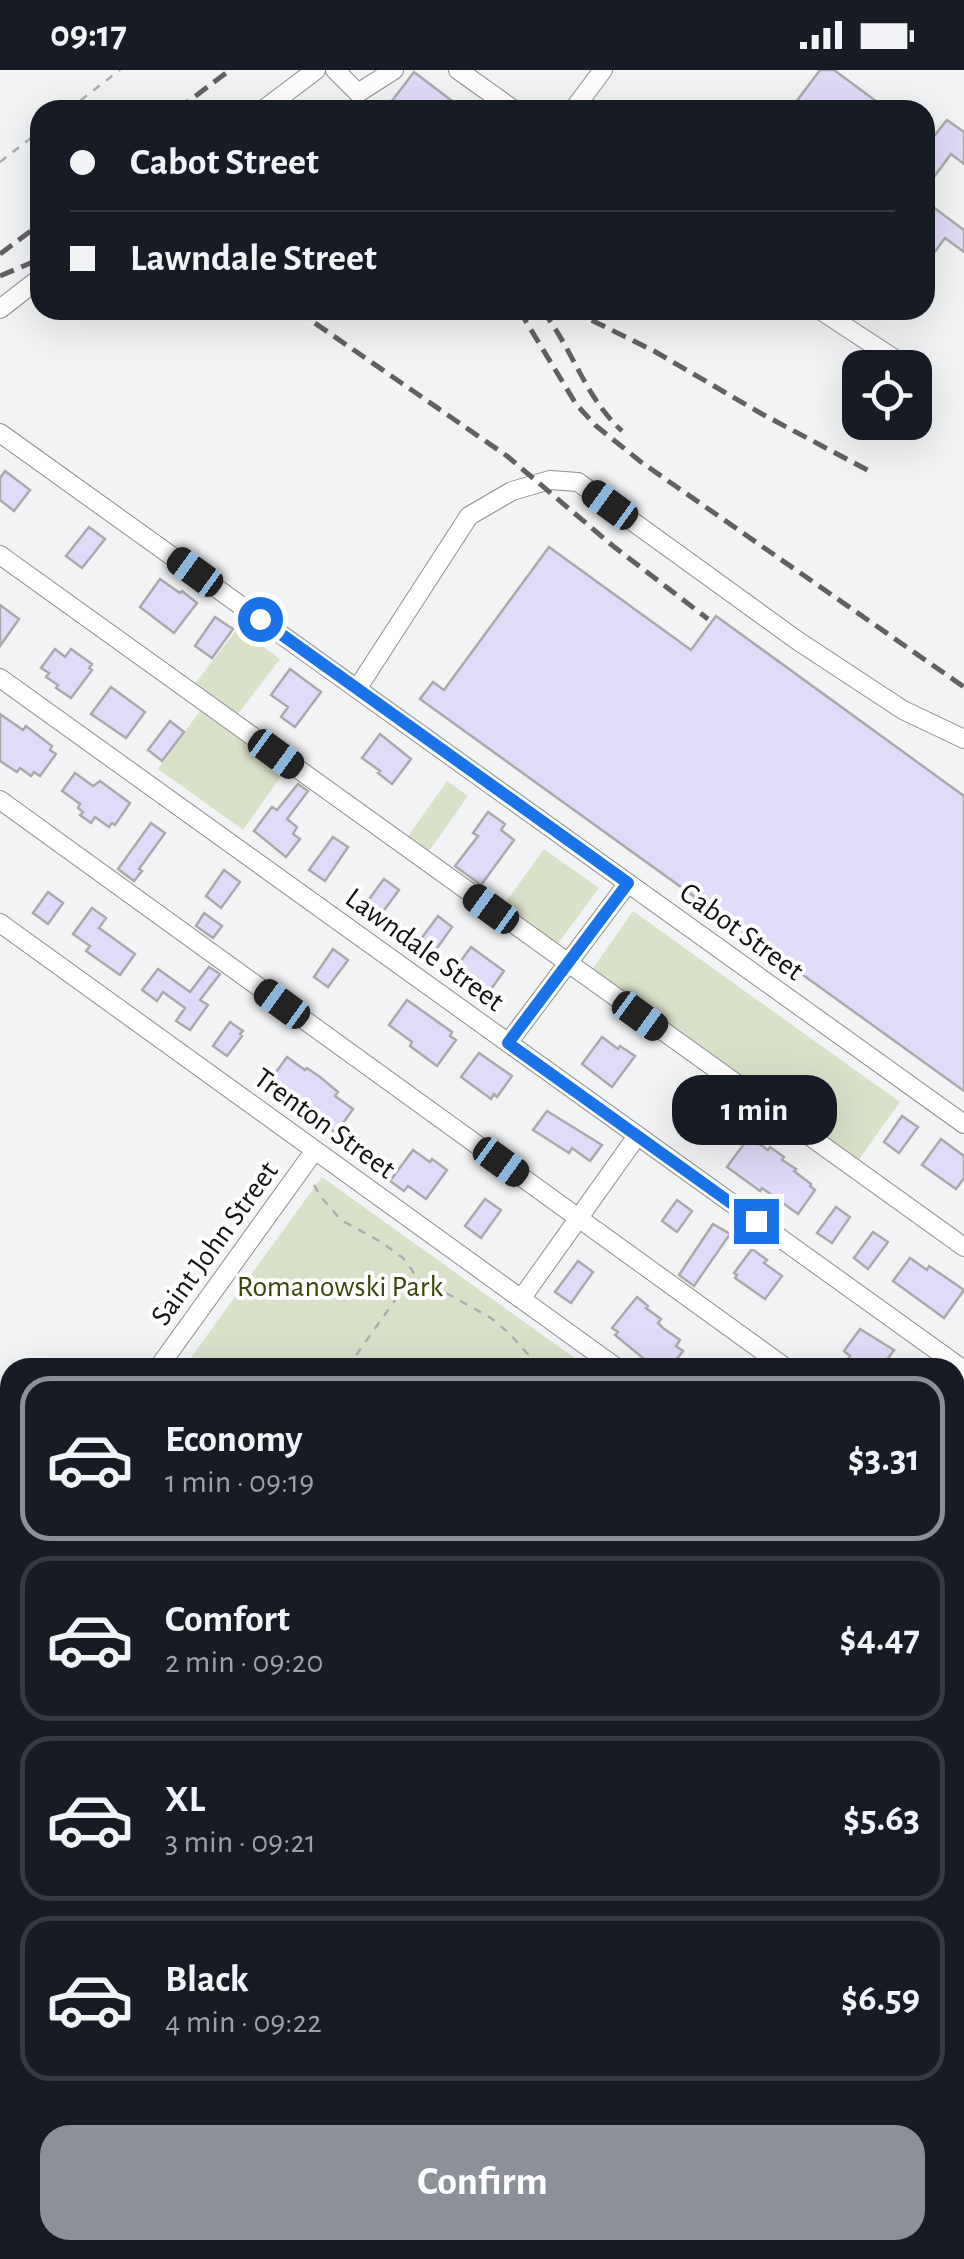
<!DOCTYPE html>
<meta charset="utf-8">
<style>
body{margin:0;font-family:"Alegreya Sans",sans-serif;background:#242831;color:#f1f3f6;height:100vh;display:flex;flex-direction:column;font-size:38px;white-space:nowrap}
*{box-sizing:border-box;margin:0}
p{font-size:32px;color:#9ea1a6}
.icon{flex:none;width:55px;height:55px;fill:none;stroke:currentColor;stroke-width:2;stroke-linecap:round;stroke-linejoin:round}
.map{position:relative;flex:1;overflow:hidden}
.details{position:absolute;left:0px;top:1288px;width:965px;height:902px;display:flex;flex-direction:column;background:#171b24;border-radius:30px 30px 0 0;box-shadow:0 10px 40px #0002}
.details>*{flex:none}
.guide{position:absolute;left:30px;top:30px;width:905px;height:220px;border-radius:30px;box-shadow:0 10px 40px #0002;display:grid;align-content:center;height:220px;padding:0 40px;background:#171b24}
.controls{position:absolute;left:842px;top:280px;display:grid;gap:20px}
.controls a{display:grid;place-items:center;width:90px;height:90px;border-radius:20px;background:#171b24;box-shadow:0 10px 40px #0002;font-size:50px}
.end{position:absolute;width:45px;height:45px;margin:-22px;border:12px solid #1a73e8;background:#fff;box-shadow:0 0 0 5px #fff}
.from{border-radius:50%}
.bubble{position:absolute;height:70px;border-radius:30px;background:#171b24;box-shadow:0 10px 40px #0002;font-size:32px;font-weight:600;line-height:70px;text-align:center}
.car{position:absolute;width:30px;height:60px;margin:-30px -15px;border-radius:12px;box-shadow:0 0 8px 2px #0007;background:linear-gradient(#222 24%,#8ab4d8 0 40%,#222 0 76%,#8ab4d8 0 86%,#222 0)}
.guide b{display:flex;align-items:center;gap:35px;height:95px;font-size:38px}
.guide b+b{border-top:2px solid #363941}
.guide i{width:25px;height:25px;background:#f1f3f6}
ul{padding:18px 0 0;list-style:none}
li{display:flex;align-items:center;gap:30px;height:165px;margin:0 20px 15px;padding:0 20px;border:5px solid #363941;border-radius:30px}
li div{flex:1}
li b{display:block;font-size:38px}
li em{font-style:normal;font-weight:600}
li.selected{border-color:#8c9099}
li>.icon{width:90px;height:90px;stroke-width:1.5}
.primary-button{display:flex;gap:20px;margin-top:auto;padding:20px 40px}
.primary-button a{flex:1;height:115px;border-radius:30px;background:#8c9099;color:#fff;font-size:40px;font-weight:600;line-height:115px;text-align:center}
.status{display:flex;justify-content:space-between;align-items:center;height:70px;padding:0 50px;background:#171b24;direction:ltr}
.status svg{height:28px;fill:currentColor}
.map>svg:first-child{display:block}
</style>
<div class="status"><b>09:17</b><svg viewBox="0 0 49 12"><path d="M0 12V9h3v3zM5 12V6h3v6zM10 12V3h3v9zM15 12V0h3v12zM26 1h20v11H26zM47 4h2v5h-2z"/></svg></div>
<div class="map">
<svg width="964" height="2189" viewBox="0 0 964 2189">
<rect width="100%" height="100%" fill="#f2f3f5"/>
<path fill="#dae1c9" d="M238,558L280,589L235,648L193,616Z
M200,641L285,701L243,760L158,699Z
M447,711L468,726L427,784L406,769Z
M544,779L599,818L557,875L503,836Z
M633,841L900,1032L858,1091L591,901Z
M322,1107L587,1297H184Z
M955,1563L964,1570V1719L955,1731Z
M955,1785L964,1792V2189H870L858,2180H955Z"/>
<path fill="#e0dbf9" stroke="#aaaaac" stroke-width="2.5" d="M820,0H834L888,40H790Z
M414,2L464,40H385Z
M947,50L964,62V94L951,84L925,119V67L930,71Z
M925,131L964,160V182L945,168L925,195Z
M5,401L30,420L14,441L0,430V408Z
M89,457L105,469L82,498L66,486Z
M549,477L691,580L716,546L964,726V1021L420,629L433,612L444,620Z
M160,509L180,523L182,521L197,533L174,563L140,537Z
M0,535L19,549L0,576Z
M215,547L233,559L212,588L195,576Z
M55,579L65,587L71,579L92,594L89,598L92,600L71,628L56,618L58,615L46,607L49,603L41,598Z
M290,599L321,622L295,657L281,647L288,637L271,625Z
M111,617L145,642L126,668L91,644Z
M0,644L23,660L26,656L52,676L50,680L56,684L40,706L34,702L31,706L20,698L17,702L0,691Z
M170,651L184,662L162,691L148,680Z
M380,664L411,689L392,714L378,703L380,701L362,688Z
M75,703L93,716L100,711L130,733L115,755L112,753L109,757L95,747L91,753L80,745L83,742L78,738L80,734L62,721Z
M298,714L308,721L287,749L297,757L293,764L300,769L286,787L254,761L272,737L277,740Z
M488,742L505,754L501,760L514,770L481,815L455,796L478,766L473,763Z
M151,753L165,763L139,799L142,801L134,811L118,799Z
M333,767L348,777L325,811L309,800Z
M224,800L240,812L221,838L206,826Z
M384,809L399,820L379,847L364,836Z
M48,822L63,833L48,854L33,843Z
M92,838L106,848L99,858L135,884L120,905L86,881L90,876L73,864Z
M204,843L222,856L213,868L196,856Z
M438,846L452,857L433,884L418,873Z
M471,877L504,901L489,922L471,909L467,914L452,903Z
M333,879L348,890L328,917L314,907Z
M209,897L220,904L200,930L208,935L190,960L176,951L185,938L163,922L157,931L142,920L158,899L190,922Z
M407,930L452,962L450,966L456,970L437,996L410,976L412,972L389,955Z
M230,952L243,961L240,964L242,966L227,986L213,976Z
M602,967L618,979L620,976L635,986L612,1017L582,994Z
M479,983L512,1006L497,1027L494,1024L491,1029L461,1007Z
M287,987L305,1000L307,998L320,1007L338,1022L335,1026L353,1039L336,1063L322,1053L324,1050L302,1034L299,1038L266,1016Z
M547,1041L602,1075L590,1091L572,1078L569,1083L533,1060Z
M902,1046L918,1057L899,1083L884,1072Z
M752,1069L768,1080L770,1077L784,1087L782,1090L796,1099L794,1101L811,1114L810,1116L815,1120L798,1144L762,1118L760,1121L727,1097L746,1071L750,1073Z
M941,1069L964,1086V1108L956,1119L922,1095Z
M413,1080L430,1092L432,1089L447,1100L426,1129L408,1116L404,1121L390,1111Z
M485,1129L501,1140L481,1168L465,1156Z
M677,1130L692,1141L677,1162L662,1151Z
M836,1137L850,1147L832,1173L817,1163Z
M713,1154L730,1164L694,1216L679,1205Z
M873,1162L888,1172L868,1199L854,1188Z
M752,1179L767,1190L764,1193L782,1206L765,1229L735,1208L737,1205L734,1203Z
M910,1188L927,1200L929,1196L964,1220L944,1248L893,1211Z
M578,1191L593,1202L571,1233L555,1222Z
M637,1227L648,1236L646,1238L661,1249L658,1253L663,1258L680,1270L676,1276L683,1281L672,1295L665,1290L660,1298H655L615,1265L618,1262L612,1258Z
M860,1259L894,1280L881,1298H853L845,1292L850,1286L844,1281Z"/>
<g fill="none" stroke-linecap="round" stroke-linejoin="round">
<g stroke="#8d8e90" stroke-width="20">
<path id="minor" d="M335,0L358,23L394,0
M458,0L514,40
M263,40L316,0
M573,40L603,0
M0,239L40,208
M820,240L904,295
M0,363L964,1054
M0,485L964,1177
M0,608L964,1300
M357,619L469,446L512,421L550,410L578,412L798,571L903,640L964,669
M0,730L786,1298
M0,853L617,1298
M508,973L628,813
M521,1229L637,1066
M158,1298L315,1080
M955,1420L964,1426
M0,1517L10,1503
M955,1541L964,1547
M0,1581L10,1588
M0,1731L10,1724
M964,1766V1768
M0,1871L10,1878
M0,2167L10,2154
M50,2180L63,2189
M430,2180L442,2189
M832,2180L845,2189
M276,2189L283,2180
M574,2189L579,2180
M690,2189L698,2180"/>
</g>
<path stroke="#acadaf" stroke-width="2.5" stroke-dasharray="8 8" stroke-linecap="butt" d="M68,40L120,0
M0,92L40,61
M314,1115L321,1127L341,1150L381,1172L403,1188L425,1218L448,1224L491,1248L510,1264L540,1298
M347,1298L398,1226L408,1221L423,1218
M0,1554H10
M955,1593L964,1603
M955,1706L964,1694
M955,1929L964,1930
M955,2064L964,2063
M955,2168H964
M943,2180L945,2189"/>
<use href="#minor" stroke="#fff" stroke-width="18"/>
<path stroke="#616163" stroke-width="5" stroke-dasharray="15 8" stroke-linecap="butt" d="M177,40L230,0
M0,184L40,154
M0,206L40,189
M296,240L507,386L613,476L708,549
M519,240L576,334L595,355L641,392L964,617
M542,240C573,279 584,326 622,361
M571,240L654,281L762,344L873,403"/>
</g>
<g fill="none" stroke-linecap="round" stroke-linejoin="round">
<path stroke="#1a73e8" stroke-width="12" d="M260,549L628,813L508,973L756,1151"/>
</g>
<g text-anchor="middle" stroke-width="8" stroke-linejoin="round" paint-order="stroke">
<g font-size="30" fill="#121213" stroke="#fff">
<text transform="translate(742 861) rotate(36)" y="10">Cabot Street</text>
<text transform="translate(425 879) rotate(36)" y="10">Lawndale Street</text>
<text transform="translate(325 1053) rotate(36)" y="10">Trenton Street</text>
<text transform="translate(214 1173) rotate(-54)" y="10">Saint John Street</text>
</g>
<g font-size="30" fill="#3c4608" stroke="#fff">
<text x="340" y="1226">Romanowski Park</text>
</g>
</g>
</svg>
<div class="controls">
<a><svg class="icon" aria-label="locate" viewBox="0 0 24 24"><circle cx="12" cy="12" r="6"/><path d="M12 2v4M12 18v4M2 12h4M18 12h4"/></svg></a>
</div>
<i class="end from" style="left:260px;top:549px"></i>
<i class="end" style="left:756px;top:1151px"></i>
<div class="bubble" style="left:672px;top:1005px;width:165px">1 min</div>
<i class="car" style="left:610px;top:435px;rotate:306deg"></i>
<i class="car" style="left:195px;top:502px;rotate:306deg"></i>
<i class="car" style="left:276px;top:684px;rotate:126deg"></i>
<i class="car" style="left:491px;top:839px;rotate:306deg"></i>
<i class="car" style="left:282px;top:934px;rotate:306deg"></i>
<i class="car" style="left:640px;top:946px;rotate:126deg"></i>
<i class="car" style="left:501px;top:1092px;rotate:126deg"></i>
<div class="guide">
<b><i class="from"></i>Cabot Street</b>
<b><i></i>Lawndale Street</b>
</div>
<section class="details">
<ul>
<li class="selected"><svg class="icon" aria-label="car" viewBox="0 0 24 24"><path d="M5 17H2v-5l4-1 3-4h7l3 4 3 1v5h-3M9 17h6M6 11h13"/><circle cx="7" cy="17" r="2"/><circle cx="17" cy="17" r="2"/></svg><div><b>Economy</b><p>1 min · 09:19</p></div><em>$3.31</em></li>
<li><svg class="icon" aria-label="car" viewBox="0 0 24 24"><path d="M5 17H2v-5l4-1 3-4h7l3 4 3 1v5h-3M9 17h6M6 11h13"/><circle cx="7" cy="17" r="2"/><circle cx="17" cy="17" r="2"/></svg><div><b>Comfort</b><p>2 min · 09:20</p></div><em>$4.47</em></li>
<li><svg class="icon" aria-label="car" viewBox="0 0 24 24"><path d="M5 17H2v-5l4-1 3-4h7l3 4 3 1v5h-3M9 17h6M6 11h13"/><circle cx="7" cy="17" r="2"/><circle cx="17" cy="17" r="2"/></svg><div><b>XL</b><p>3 min · 09:21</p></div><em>$5.63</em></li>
<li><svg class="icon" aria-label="car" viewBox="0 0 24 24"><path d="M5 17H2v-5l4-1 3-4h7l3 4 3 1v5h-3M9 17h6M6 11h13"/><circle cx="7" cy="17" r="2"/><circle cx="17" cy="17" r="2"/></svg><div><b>Black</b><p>4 min · 09:22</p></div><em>$6.59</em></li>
</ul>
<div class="primary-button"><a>Confirm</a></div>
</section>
</div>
